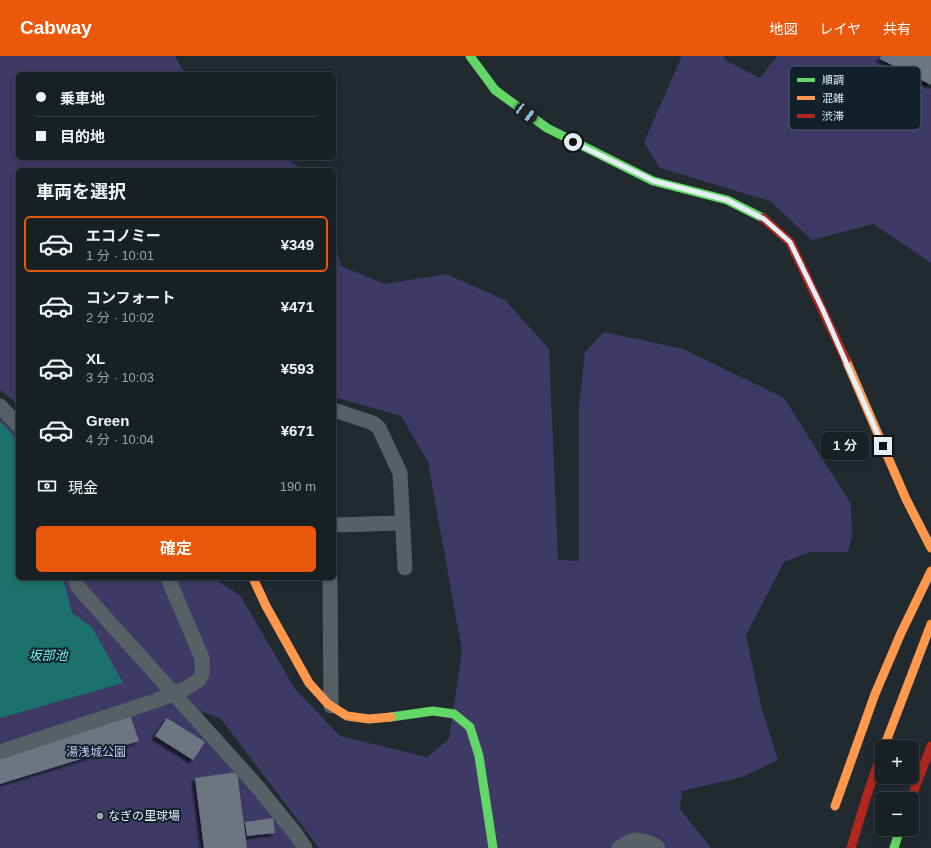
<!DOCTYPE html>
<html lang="ja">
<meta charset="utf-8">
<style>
body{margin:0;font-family:Arial,"Noto Sans JP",sans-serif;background:#22282b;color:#f1f3f6;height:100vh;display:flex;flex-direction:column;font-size:15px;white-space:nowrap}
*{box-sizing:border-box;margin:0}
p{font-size:13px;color:#9fa3a6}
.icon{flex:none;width:22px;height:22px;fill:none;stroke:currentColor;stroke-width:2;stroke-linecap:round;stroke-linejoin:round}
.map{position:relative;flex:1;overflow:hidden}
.sheet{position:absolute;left:16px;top:112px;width:320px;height:412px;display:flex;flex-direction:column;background:#192023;border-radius:6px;box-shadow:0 2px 6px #0003,0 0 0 1px #373e41}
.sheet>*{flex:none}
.banner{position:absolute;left:16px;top:16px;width:320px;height:88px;border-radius:6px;box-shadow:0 2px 6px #0003,0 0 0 1px #373e41;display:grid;align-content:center;height:88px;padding:0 20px;background:#192023}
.tools{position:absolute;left:875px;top:684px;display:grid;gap:8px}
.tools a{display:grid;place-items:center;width:44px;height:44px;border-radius:6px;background:#192023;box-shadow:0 2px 6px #0003,0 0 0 1px #373e41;font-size:20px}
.end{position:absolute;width:18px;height:18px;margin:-9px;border:5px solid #e5eff6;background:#111;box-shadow:0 0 0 2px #111}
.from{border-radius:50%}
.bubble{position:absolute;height:28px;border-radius:6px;background:#192023;box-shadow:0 2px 6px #0003,0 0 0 1px #373e41;font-size:13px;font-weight:600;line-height:28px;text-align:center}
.car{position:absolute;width:12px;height:24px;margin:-12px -6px;border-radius:5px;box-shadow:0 0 3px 1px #0007;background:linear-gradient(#222 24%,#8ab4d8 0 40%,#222 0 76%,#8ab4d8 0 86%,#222 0)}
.banner b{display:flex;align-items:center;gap:14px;height:38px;font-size:15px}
.banner b+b{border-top:1px solid #373e41}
.banner i{width:10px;height:10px;background:#f1f3f6}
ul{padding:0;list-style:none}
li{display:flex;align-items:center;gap:12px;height:56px;margin:0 8px 6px;padding:0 12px;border:2px solid transparent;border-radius:6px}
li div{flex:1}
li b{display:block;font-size:15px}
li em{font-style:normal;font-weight:600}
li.selected{border-color:#ea580c}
li>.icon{width:36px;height:36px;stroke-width:1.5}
h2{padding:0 20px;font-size:18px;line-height:48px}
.pay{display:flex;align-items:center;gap:10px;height:44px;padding:0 20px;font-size:15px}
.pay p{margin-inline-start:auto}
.button{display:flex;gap:8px;margin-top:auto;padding:8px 20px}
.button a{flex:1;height:46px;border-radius:6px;background:#ea580c;color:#fff;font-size:16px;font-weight:600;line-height:46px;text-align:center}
header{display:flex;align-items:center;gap:24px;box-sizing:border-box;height:56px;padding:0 20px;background:#ea580c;color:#fff}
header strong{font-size:19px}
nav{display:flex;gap:22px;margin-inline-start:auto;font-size:14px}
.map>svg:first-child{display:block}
</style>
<header>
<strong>Cabway</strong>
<nav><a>地図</a><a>レイヤ</a><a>共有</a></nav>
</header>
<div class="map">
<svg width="931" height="792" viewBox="0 0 931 792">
<defs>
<filter id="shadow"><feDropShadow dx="-3.5" dy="3.5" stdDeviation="1" flood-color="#0009"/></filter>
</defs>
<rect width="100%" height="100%" fill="#212a2f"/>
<path fill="#3e3a65" d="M0,0H175L185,18H18V102H286L303,114H18V348L0,334Z
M682,0H724L725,4L760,22L777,0H885L886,8L931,33V207L873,168L812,184L770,145L660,112L644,86Z
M334,184L341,210L385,228L446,218L505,244L549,293L558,504L579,505V350L585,296L604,276L683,293L784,342L851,448L852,481L848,496H810L784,506L746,579L761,650L778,704L742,721L682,735L680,753L711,792H319L221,663L183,648L305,792H0V350L18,369V522H213L240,539L295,633L340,680L427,701L449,683L462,595L428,406L401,360L334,341Z"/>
<path fill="#1b716b" d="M0,365L18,385V522H63L72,557L92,571L123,627L0,662Z"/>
<path fill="#6c7582" filter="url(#shadow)" d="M881,0H931V29L880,3Z
M130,659L139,685L0,728V698Z
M167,662L205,686L193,704L155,680Z
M237,716L247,792H204L195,722Z
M273,762L275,777L247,780L245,766Z"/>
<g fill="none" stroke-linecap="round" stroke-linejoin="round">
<path stroke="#576165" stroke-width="15" d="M0,350L18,369
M334,354L373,367L379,372L400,417L405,512
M334,469L402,467
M75,522L77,529L85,539L256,729L295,777L305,792
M330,522L331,650
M0,696L155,645L185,633L199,624L202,618V602L168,522
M619,792C624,790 629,785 634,784C640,784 654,787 658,792"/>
<path stroke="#63d668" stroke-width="9" d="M470,0L495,34L547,72L653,125L727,144L763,162
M391,661L433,655L454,658L470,671L479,700L493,792
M894,792L900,773"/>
<path stroke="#ff974d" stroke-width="9" d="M846,304L906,443L931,492
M253,522L266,550L309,627L328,648L347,660L369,663L391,661
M884,691L931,568
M835,750L875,638L901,577L931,515"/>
<path stroke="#b3261e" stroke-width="9" d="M763,162L790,186L846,304
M911,743L931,690
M851,792L867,739L882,696"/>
</g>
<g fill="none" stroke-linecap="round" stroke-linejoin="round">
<path stroke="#e5eff6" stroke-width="5" d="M573,86L654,125L727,144L764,163L790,186L822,252L883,390"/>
</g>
<circle fill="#a0aab0" stroke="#11212b" stroke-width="1.5" cx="100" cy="760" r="4"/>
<g text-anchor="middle" stroke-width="4" stroke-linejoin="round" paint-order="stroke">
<g font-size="12" fill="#c9c7f8" stroke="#11212b">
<text x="96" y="700">湯浅城公園</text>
</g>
<g font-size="12" fill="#e5eff6" stroke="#11212b" text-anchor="start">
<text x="108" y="764">なぎの里球場</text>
</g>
<g font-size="13" font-style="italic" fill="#75f2e6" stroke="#11212b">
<text x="48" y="604">坂部池</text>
</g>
</g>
<rect x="789" y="10" width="132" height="64" rx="6" fill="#11212b" stroke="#515f68" stroke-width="1"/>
<rect x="797" y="22" width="18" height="4" fill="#63d668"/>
<rect x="797" y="40" width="18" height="4" fill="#ff974d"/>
<rect x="797" y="58" width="18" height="4" fill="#b3261e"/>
<g font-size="11" fill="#e5eff6">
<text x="822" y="28">順調</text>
<text x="822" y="46">混雑</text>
<text x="822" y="64">渋滞</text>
</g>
</svg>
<div class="tools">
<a>+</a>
<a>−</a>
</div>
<i class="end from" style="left:573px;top:86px"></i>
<i class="end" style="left:883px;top:390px"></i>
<div class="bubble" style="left:821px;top:376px;width:48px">1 分</div>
<i class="car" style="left:526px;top:57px;rotate:127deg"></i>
<div class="banner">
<b><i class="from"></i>乗車地</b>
<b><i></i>目的地</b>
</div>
<section class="sheet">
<h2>車両を選択</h2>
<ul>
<li class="selected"><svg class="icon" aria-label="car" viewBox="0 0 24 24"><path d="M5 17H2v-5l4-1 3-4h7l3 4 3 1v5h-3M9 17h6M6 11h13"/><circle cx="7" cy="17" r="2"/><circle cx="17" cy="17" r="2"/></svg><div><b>エコノミー</b><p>1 分 · 10:01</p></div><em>¥349</em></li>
<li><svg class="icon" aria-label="car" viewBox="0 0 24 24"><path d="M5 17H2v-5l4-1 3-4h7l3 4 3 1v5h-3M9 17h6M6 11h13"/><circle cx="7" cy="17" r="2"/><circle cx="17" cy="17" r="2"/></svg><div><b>コンフォート</b><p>2 分 · 10:02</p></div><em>¥471</em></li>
<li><svg class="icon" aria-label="car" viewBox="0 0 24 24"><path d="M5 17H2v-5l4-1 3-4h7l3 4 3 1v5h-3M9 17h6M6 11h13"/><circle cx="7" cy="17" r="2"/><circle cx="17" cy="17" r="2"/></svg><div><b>XL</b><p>3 分 · 10:03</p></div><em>¥593</em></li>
<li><svg class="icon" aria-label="car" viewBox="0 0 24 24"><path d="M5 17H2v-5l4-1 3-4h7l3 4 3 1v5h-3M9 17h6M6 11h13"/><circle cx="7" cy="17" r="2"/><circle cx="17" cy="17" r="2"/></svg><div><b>Green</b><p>4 分 · 10:04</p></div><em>¥671</em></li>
</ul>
<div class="pay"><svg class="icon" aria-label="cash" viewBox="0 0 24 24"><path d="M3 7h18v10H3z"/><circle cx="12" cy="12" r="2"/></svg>現金<p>190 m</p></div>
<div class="button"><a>確定</a></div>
</section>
</div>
